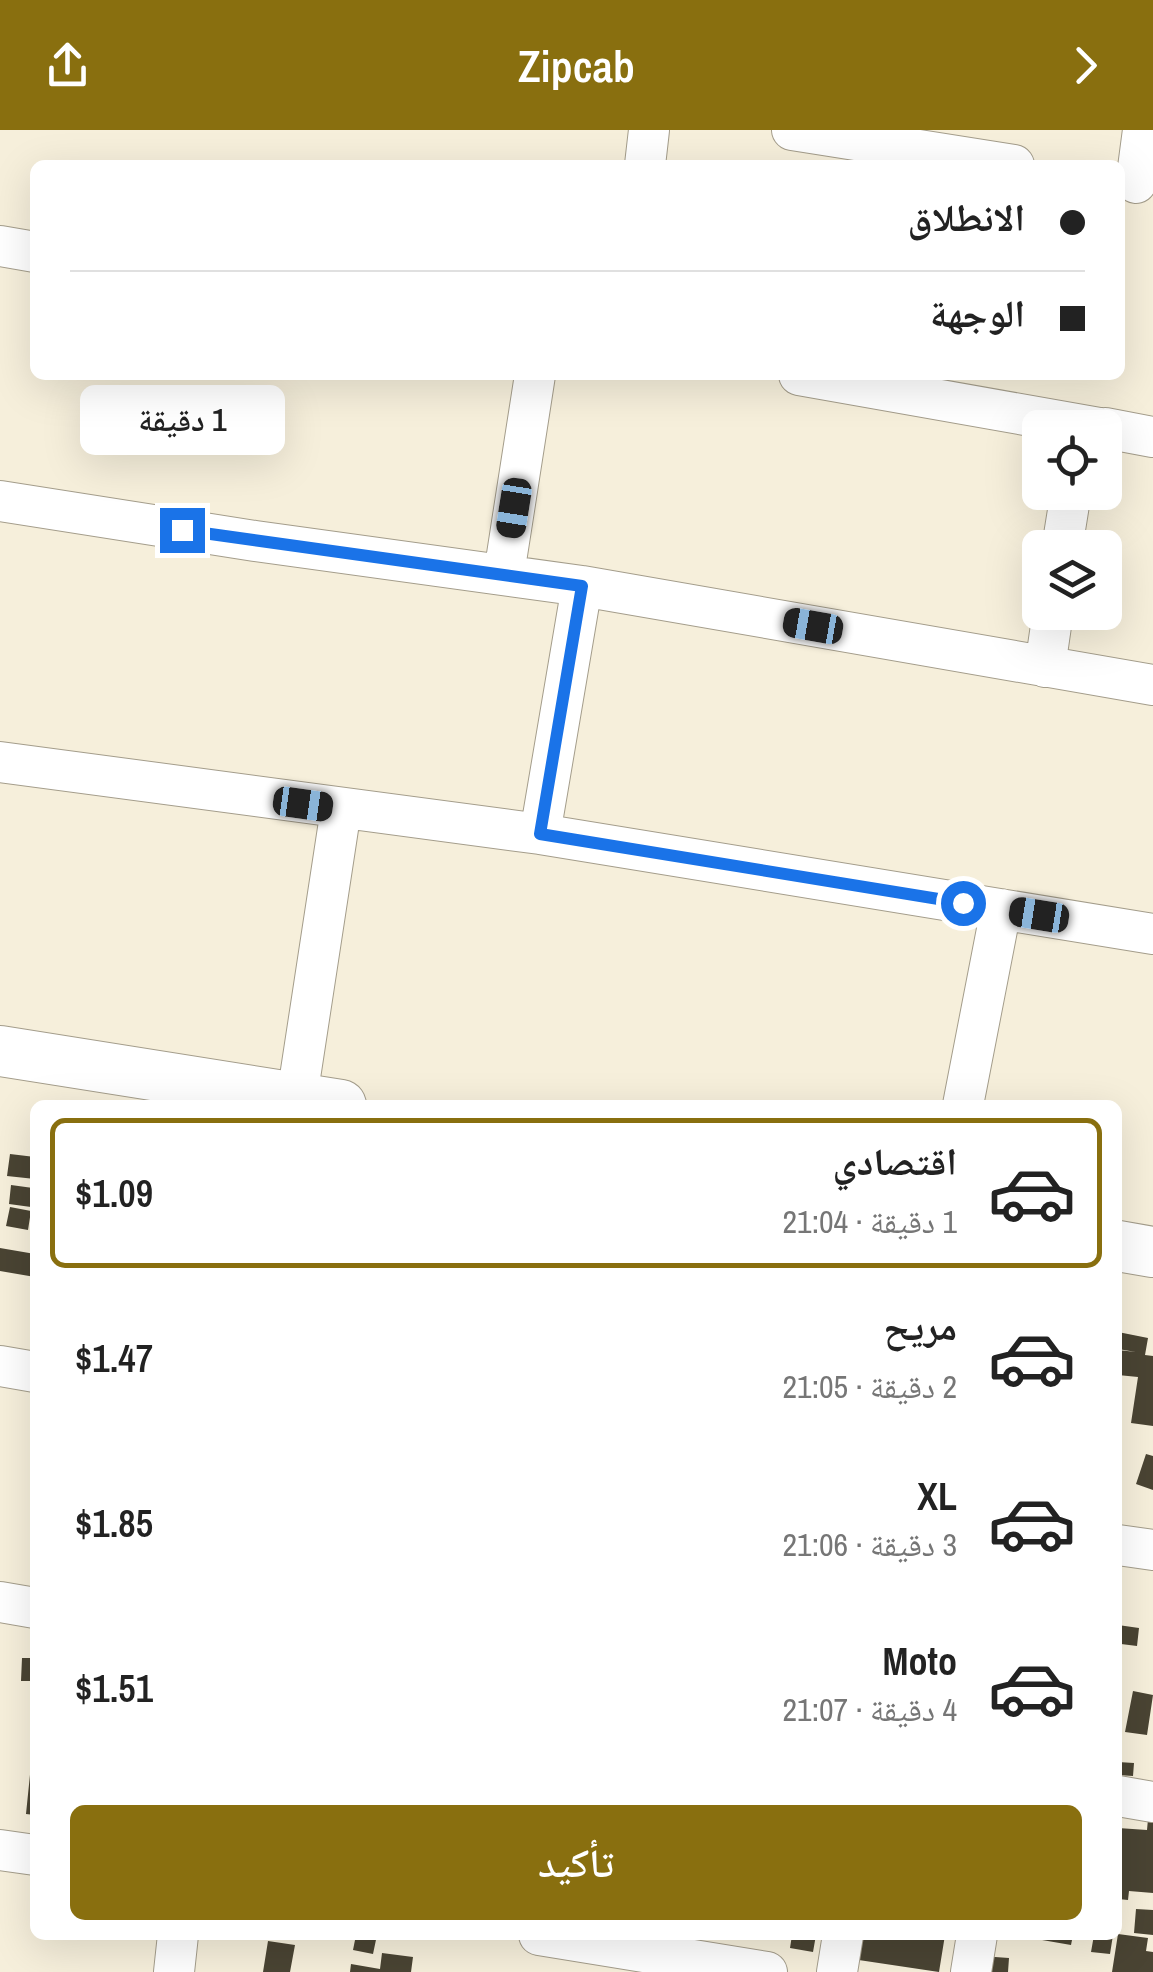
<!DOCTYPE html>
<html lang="ar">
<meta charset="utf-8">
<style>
body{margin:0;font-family:"Archivo Narrow","Noto Naskh Arabic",sans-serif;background:#f6f6f6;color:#222;direction:rtl;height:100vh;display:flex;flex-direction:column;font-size:38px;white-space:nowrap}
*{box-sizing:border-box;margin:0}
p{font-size:32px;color:#767676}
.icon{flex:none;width:55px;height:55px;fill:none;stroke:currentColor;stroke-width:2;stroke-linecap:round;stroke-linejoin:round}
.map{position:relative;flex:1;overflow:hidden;direction:ltr}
.side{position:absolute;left:30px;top:970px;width:1092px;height:840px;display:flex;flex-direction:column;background:#fff;border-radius:15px;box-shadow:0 10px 40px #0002;direction:rtl}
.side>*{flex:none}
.top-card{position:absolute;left:30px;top:30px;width:1095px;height:220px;border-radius:15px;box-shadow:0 10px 40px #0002;direction:rtl;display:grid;align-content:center;height:220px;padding:0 40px;background:#fff}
.fabs{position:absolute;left:1022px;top:280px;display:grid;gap:20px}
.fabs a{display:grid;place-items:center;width:100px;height:100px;border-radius:15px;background:#fff;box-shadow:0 10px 40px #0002;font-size:50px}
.end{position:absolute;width:45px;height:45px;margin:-22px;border:12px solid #1a73e8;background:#fff;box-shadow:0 0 0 5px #fff}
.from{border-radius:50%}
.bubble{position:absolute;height:70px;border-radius:15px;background:#fff;box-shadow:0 10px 40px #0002;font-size:32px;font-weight:600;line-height:70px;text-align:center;direction:rtl}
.car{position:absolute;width:30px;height:60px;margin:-30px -15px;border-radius:12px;box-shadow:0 0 8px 2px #0007;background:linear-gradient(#222 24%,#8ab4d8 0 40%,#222 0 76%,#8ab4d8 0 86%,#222 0)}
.top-card b{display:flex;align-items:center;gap:35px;height:95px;font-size:38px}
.top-card b+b{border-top:2px solid #e0e0e0}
.top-card i{width:25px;height:25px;background:#222}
ul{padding:18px 0 0;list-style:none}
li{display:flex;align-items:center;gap:30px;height:150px;margin:0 20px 15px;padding:0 20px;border:5px solid transparent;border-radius:15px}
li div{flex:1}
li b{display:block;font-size:38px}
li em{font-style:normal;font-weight:600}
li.active{border-color:#896f0f}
li>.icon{width:90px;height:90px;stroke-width:1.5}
.cta{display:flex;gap:20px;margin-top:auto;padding:20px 40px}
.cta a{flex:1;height:115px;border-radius:15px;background:#896f0f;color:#fff;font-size:40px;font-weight:600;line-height:115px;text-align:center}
header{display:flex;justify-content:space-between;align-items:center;height:130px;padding:0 40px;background:#896f0f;color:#fff;font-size:45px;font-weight:600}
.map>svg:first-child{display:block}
</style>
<header><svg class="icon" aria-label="forward" viewBox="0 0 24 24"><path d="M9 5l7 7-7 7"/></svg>Zipcab<svg class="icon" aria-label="share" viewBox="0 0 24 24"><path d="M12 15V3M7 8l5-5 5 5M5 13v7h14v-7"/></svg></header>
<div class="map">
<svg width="1153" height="1842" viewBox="0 0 1153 1842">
<rect width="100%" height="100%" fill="#f6efdb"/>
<path fill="#4a4433" d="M10,1024L35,1027V1049L7,1046Z
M11,1055L33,1058L31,1077L9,1074Z
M10,1077L31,1081L28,1100L6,1096Z
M0,1118L35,1124V1147L0,1141Z
M1118,1202L1148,1208L1145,1225L1153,1226V1296L1131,1293L1138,1247L1118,1245V1220L1136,1222L1118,1219Z
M1146,1324L1153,1326V1360L1136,1354Z
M1118,1495L1139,1498L1137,1516L1121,1514L1120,1526Z
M22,1528H35V1551H21Z
M1133,1561L1153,1565L1147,1605L1125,1602Z
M32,1625H35V1685L26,1684Z
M1118,1632L1134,1633L1133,1646L1118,1645Z
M1148,1689H1153V1763L1129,1761L1128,1770L1118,1769V1698L1147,1700Z
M1136,1779L1153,1780V1805L1134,1803Z
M1118,1804L1148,1808L1146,1821L1153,1822V1842H1112Z
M356,1805H377L373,1824L353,1820Z
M792,1805H816L813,1822L790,1818Z
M856,1805H945L939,1842L852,1829Z
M1013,1805H1073L1071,1815Z
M1094,1805H1113L1110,1824L1091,1822Z
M268,1811L295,1815L290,1842H263Z
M382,1823L413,1827L411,1842H350L351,1834L380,1839Z
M981,1826L1009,1828L1008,1842H980Z"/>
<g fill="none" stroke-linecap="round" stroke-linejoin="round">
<g stroke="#a49d8b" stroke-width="42">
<path id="minor" d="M792,0L1014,35
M645,35L649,0
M1136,53L1143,0
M0,116L35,122
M799,245L1099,298
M1105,298L1153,307
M0,371L255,411L582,456L1153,555
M1062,418L1071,362
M504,444L535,245
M1045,537L1053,482
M0,632L540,704L1153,804
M540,704L582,456
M297,967L341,679
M963,975L1001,779
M0,1236L35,1242
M1118,1415L1153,1420
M0,1472L35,1478
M1118,1666L1153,1672
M0,1720L35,1725
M539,1805L767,1842
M174,1842L178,1805
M837,1842L843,1805
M971,1842L977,1805"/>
</g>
<g stroke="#a49d8b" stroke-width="52">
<path id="tertiary" d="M0,921L341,975
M1118,1116L1153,1122"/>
</g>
<use href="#minor" stroke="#fff" stroke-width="40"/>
<use href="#tertiary" stroke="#fff" stroke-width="50"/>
</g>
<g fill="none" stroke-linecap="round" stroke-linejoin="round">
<path stroke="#1a73e8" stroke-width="12" d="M182,400L582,456L540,704L963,773"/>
</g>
</svg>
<div class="fabs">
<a><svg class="icon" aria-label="locate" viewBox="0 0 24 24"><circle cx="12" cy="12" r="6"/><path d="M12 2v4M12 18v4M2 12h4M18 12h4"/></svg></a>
<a><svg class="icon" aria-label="layers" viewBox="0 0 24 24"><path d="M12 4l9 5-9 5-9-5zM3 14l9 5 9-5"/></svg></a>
</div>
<i class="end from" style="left:963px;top:773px"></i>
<i class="end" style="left:182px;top:400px"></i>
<div class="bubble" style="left:80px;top:255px;width:205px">1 دقيقة</div>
<i class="car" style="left:514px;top:378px;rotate:189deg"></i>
<i class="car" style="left:813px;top:496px;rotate:280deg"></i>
<i class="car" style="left:303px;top:674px;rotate:98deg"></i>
<i class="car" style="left:1039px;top:785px;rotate:279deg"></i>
<div class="top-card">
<b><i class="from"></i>الانطلاق</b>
<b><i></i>الوجهة</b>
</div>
<section class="side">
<ul>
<li class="active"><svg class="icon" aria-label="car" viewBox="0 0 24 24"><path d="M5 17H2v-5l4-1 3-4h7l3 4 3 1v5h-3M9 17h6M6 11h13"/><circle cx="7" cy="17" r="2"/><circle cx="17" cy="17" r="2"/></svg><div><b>اقتصادي</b><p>1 دقيقة · 21:04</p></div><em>$1.09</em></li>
<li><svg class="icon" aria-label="car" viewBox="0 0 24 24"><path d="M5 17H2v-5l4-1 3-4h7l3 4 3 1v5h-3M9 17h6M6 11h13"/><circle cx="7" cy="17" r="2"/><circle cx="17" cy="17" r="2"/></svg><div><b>مريح</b><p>2 دقيقة · 21:05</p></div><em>$1.47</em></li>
<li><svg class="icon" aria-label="car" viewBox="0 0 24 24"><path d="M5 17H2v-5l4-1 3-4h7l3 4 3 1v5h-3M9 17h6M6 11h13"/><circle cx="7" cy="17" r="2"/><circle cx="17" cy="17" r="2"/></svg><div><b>XL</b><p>3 دقيقة · 21:06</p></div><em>$1.85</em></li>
<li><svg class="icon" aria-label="car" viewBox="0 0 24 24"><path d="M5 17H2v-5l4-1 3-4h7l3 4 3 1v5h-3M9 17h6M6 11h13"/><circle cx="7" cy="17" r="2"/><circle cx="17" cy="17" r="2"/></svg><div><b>Moto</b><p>4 دقيقة · 21:07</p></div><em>$1.51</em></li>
</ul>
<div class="cta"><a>تأكيد</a></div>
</section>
</div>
